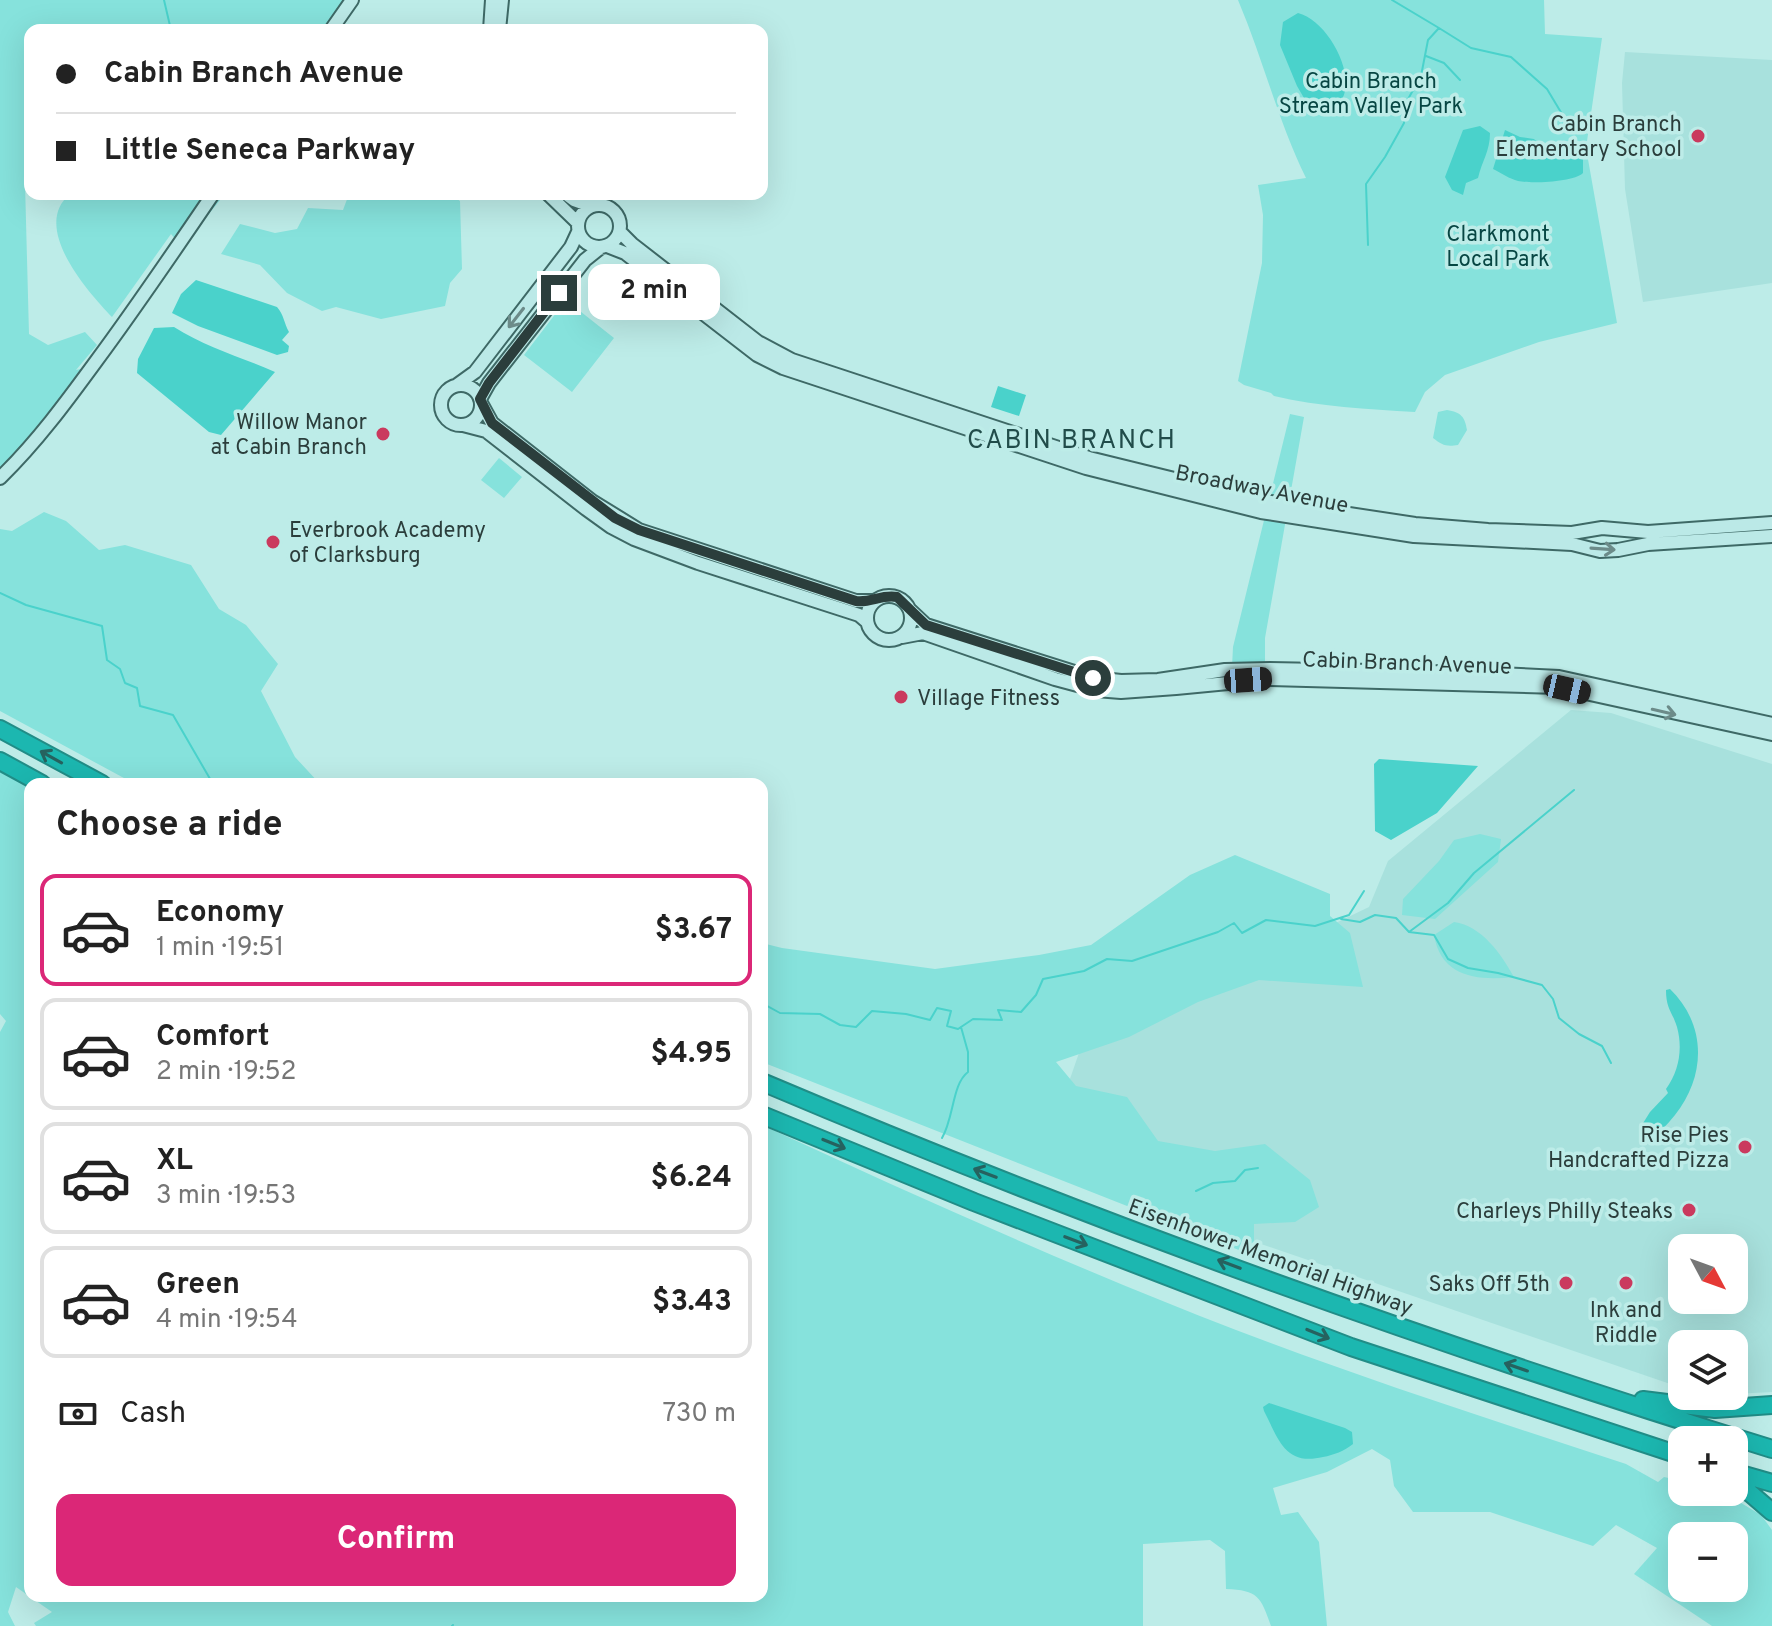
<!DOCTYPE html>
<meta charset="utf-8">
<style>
body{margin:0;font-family:Overpass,sans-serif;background:#f2f2f2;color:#222;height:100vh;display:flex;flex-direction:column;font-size:30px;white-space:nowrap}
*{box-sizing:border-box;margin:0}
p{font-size:26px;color:#767676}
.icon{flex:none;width:44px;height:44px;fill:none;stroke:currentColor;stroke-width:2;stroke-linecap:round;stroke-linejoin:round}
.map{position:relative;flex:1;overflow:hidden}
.details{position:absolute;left:24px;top:778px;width:744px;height:824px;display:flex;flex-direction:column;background:#fff;border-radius:16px;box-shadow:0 8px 32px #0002}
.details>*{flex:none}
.hud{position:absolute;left:24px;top:24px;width:744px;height:176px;border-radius:16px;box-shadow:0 8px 32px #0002;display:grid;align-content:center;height:176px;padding:0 32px;background:#fff}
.needle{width:52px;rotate:131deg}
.buttons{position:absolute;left:1668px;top:1234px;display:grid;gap:16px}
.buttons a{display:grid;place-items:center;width:80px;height:80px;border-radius:16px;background:#fff;box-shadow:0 8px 32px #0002;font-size:40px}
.end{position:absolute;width:36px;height:36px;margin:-18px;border:10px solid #2b3e3c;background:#fff;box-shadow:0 0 0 4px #fff}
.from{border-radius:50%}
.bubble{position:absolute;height:56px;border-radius:16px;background:#fff;box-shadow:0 8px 32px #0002;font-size:26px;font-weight:700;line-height:56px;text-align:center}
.car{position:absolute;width:24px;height:48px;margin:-24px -12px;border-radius:10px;box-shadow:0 0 6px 2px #0007;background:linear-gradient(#222 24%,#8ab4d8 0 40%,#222 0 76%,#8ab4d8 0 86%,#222 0)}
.hud b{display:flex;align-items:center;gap:28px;height:76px;font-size:30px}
.hud b+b{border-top:2px solid #e0e0e0}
.hud i{width:20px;height:20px;background:#222}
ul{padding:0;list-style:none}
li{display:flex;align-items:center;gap:24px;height:112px;margin:0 16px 12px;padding:0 16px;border:4px solid #e0e0e0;border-radius:16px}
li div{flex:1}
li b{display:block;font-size:30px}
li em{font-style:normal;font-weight:700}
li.current{border-color:#db2777}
li>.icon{width:72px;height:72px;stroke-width:1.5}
h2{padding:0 32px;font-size:36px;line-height:96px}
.pay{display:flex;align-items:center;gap:20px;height:88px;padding:0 32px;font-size:30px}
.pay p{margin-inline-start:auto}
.button{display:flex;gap:16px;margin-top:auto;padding:16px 32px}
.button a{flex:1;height:92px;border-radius:16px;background:#db2777;color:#fff;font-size:32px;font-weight:700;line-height:92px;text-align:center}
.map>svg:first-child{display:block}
</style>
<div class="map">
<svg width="1772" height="1626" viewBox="0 0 1772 1626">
<rect width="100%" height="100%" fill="#bdece8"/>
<path fill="#a8e1dd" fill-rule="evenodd" d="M1625,52L1772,60V283L1643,302L1625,189L1622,83Z
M1571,710L1611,713L1772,764V1392L1734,1394V1344H1682V1388L1039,1168L1088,1027L1246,966L1369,907L1388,861ZM1682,1248H1734V1300H1682Z"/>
<path fill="#86e2dc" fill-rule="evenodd" d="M0,0H351L332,30H30V139L24,145L29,334L48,345L85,332L97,345L76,370L89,367L38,430L0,468Z
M1238,0H1544L1545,34L1602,38L1586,148L1617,323L1539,342L1445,375L1425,392L1415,412C1367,409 1320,407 1274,396L1271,393L1244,385L1238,381L1262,263L1263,215L1258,185L1306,178C1278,121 1263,59 1238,0Z
M70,194H225L182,247L171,234L112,317C88,292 30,227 70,194Z
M349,194H450L460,201L462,269L450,283L445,306L381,319L336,307L322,311L287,293L260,265L221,254L240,224L275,233L297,229L308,208L343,210Z
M566,300L614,338L572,392L524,355Z
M1447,410C1461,412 1465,417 1467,430L1458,445C1446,447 1442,445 1433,438L1438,412Z
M1290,414L1304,417L1265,638V664L1232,667L1233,647Z
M499,458L522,477L504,498L481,480Z
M44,512L66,521L99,550L125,545L191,565L219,609L246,625L278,664L261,691L295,757L320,784H135L0,711V529L12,531Z
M0,772L30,786V1596H762V1125C918,1197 1075,1268 1236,1330C1364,1379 1495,1421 1626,1464L1658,1482L1664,1477L1682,1481V1492H1723L1761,1515L1772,1530V1626H1712L1634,1574L1657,1548L1616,1525L1593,1546L1490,1512H1413L1394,1486L1390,1460L1372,1449L1327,1472L1273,1488L1281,1515L1298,1512L1319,1542L1327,1626H1271C1261,1597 1258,1590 1226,1589L1225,1551L1210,1540L1143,1544V1626H36L34,1623L52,1612L16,1587L8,1612L15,1626H0V1032L6,1021L0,1014ZM1682,1536H1734V1588H1682Z
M1480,834L1501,839L1498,862L1435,919L1402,915L1403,899L1439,861L1454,840Z
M1235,855L1330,894V916L1350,933L1363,987L1259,980L1198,1002L1129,1037L1056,1062L1076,1086L1127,1097L1158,1141L1215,1151L1265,1144L1310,1180L1319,1207L1295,1222L1254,1224V1256L762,1062V943L782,948L935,969L1039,955L1091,945L1190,875Z
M1454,922C1482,926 1501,954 1514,977C1477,981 1441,977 1434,935Z"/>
<path fill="#4ad2cb" d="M1298,13C1324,19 1351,64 1345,91C1343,102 1334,108 1325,115L1311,110L1297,86L1280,45L1283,22Z
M1480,126L1490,133C1490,151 1482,161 1478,178L1466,183L1463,195L1452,190L1445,177L1463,130Z
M1505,130L1520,137L1534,139L1548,153L1565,156L1574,149L1583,150V173C1574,182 1531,184 1518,181C1510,179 1501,173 1493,169Z
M196,280L277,307C284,315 284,323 289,332L282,340L289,346L288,352L277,355L198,326L172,313L181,294Z
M174,327C205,347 241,357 275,372L221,435L209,432L137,373L138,359L154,328Z
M998,386L1026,395L1019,416L991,407Z
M1379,759L1478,766L1437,813L1391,840L1375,831L1374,764Z
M1670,989C1707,1025 1706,1076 1675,1115C1665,1127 1658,1137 1641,1134L1640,1128L1650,1112L1668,1093L1666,1089C1679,1071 1683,1049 1677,1027C1672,1011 1666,1009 1666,990Z
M1269,1403L1345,1428L1352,1432L1353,1444C1344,1451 1334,1455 1323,1457C1285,1466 1279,1440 1264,1411L1263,1407Z"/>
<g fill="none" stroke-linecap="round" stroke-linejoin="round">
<path stroke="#4ad2cb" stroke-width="2" d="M164,0L171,30
M1439,28L1471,48L1511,57L1547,89L1565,119
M1426,56L1444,63L1460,80
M1368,245L1366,184L1385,157L1404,123L1403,108L1421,76L1428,40L1439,28L1392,0
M0,593L26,605L102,626L107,660L120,669L125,683L137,688L140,706L173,715L213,784
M1341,919L1360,922L1375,915L1396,918L1409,932L1434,935L1448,959L1468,968L1498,973L1542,985L1553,999L1559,1018L1579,1034L1602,1046L1611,1063
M1409,932L1448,903L1474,873L1574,790
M762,1003L780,1013L820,1014L840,1025L856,1027L872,1011L906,1014L930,1020L937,1008L951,1011L947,1026L958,1029L973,1019L1002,1020L998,1010L1021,1012L1036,995L1043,979L1084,971L1107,959L1132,961L1218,932L1234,923L1242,933L1266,920L1315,926L1349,915L1364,891
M942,1138C954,1118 952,1084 968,1072V1052L961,1027
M1196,1191L1213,1183L1235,1181L1245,1170L1258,1168
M452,1626L453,1625"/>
<g stroke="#3e6966" stroke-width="16">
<path id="secondary" d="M331,30L352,0
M490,30L492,0
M499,30L502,0
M548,194L578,223
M566,194L574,200L591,206
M578 226a21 21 0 1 1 42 0a21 21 0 1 1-42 0Z
M620,232L632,244L758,342L792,360L1089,458L1264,501L1415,524L1488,530L1572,533L1602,528L1648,532L1772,523
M607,246L625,253L757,355L783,368L1086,468L1261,512L1414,536L1572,544L1600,551L1618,550L1648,544L1772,536
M457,385L475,372L571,247L578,232
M441 405a20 20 0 1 1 40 0a20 20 0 1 1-40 0Z
M480,399L489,383L585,260L600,248
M481,403L492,423L592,501L639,530L856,601H874
M463,425L486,431L586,509L611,527L634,539L698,563L859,615L866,621
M0,478C37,442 67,401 97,360C137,306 175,250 213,194
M867 618a22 22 0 1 1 44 0a22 22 0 1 1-44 0Z
M910,610L926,625L1093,678L1121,681L1158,680L1225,670L1270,669L1478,673L1559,677L1772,724
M902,637L923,633L1055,679L1096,690L1121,692L1176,688L1270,679L1558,687L1772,734"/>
</g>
<g stroke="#218d87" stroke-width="20">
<path id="highway" d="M0,729L102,784
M0,761L42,784
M762,1082C1092,1222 1430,1343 1772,1449
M762,1115L974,1202L1351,1347L1682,1456
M1643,1400L1715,1409L1772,1405
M1734,1472L1772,1483
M1734,1485L1750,1493L1772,1512"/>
</g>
<use href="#secondary" stroke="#bbe9e7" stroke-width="12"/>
<use href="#highway" stroke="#1cb7b0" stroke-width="16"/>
</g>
<defs><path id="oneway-shaft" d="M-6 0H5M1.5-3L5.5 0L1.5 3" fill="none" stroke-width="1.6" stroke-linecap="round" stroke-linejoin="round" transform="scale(2)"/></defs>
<g stroke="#6c8b89">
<use href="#oneway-shaft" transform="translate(516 318) rotate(128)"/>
<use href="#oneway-shaft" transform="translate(1603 549) rotate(4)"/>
<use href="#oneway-shaft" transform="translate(1664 712) rotate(13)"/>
</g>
<g stroke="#26625f">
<use href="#oneway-shaft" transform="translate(51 757) rotate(-151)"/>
<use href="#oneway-shaft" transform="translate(834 1144) rotate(22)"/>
<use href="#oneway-shaft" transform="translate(985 1173) rotate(-159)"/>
<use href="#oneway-shaft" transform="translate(1076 1241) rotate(21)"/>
<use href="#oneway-shaft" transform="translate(1229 1264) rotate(-159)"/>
<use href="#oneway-shaft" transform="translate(1318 1334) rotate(22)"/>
<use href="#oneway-shaft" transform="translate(1516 1367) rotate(-161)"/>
</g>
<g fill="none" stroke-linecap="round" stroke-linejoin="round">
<path stroke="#2b3e3c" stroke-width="10" d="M559,293L489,383L480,399L492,423L615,518L639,530L856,601C871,603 882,594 897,597L926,625L1093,678"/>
</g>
<g fill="#ca3a5e" stroke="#bdece8" stroke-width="3">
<circle cx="1698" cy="136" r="8"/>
<circle cx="383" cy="434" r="8"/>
<circle cx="273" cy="542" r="8"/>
<circle cx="901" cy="697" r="8"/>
<circle cx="1745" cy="1147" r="8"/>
<circle cx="1689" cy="1210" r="8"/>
<circle cx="1566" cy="1283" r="8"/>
<circle cx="1626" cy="1283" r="8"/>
</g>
<g text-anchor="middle" stroke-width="7" stroke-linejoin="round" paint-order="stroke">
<g font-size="22" fill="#074643" stroke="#bdece8">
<text x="1371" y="88">Cabin Branch<tspan x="1371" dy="25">Stream Valley Park</tspan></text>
<text x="1498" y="241">Clarkmont<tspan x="1498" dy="25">Local Park</tspan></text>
</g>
<g font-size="22" fill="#2b3e3c" stroke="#bdece8" text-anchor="end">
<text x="1682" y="131">Cabin Branch<tspan x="1682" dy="25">Elementary School</tspan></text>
<text x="367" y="429">Willow Manor<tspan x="367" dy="25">at Cabin Branch</tspan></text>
<text x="289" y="537" text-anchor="start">Everbrook Academy<tspan x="289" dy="25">of Clarksburg</tspan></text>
<text x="917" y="705" text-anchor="start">Village Fitness</text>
<text x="1729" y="1142">Rise Pies<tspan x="1729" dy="25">Handcrafted Pizza</tspan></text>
<text x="1673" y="1218">Charleys Philly Steaks</text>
<text x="1550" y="1291">Saks Off 5th</text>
<text x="1626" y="1317" text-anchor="middle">Ink and<tspan x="1626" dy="25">Riddle</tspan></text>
</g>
<g font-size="22" fill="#2b3e3c" stroke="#bdece8">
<text transform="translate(1262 488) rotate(11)" y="8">Broadway Avenue</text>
<text transform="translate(1407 662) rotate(2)" y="8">Cabin Branch Avenue</text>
<text transform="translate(1271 1256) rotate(20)" y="8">Eisenhower Memorial Highway</text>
</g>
<g font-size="26" letter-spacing="2" fill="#214c4a" stroke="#bdece8">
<text x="1072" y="448">CABIN BRANCH</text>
</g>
</g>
</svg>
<div class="buttons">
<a><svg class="needle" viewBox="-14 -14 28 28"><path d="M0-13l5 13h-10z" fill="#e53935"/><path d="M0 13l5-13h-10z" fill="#767676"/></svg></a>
<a><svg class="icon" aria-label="layers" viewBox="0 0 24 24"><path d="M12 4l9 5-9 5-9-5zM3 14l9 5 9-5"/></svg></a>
<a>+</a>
<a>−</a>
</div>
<i class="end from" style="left:1093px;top:678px"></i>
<i class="end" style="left:559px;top:293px"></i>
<div class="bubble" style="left:588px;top:264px;width:132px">2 min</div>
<i class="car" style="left:1248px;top:680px;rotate:86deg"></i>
<i class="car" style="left:1567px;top:689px;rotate:103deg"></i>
<div class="hud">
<b><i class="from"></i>Cabin Branch Avenue</b>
<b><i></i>Little Seneca Parkway</b>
</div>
<section class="details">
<h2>Choose a ride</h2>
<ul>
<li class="current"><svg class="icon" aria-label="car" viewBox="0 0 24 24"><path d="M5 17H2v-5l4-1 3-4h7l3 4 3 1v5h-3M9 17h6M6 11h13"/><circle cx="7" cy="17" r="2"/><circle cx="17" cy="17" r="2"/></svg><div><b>Economy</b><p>1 min · 19:51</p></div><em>$3.67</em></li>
<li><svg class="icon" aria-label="car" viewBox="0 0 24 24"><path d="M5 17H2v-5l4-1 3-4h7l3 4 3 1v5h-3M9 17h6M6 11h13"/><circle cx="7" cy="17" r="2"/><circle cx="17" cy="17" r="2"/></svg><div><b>Comfort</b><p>2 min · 19:52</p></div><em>$4.95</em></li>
<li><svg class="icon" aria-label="car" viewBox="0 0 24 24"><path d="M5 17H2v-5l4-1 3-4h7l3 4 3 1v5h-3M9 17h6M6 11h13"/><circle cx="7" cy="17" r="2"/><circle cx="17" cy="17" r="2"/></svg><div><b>XL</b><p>3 min · 19:53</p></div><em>$6.24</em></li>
<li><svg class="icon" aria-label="car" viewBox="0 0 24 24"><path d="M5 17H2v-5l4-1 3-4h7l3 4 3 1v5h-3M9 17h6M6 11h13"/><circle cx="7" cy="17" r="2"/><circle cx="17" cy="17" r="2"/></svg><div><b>Green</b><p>4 min · 19:54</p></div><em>$3.43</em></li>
</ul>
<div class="pay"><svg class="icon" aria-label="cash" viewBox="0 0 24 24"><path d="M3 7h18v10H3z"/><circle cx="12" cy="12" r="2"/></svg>Cash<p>730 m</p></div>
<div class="button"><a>Confirm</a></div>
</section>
</div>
